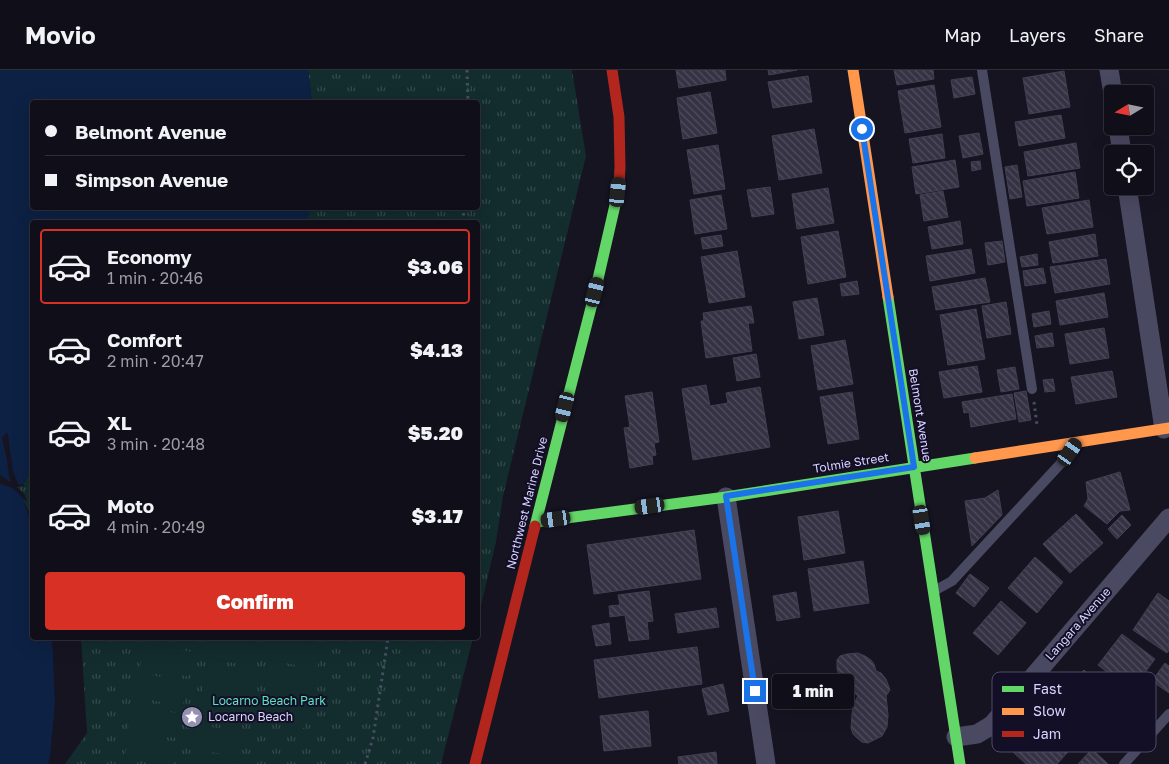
<!DOCTYPE html>
<meta charset="utf-8">
<style>
body{margin:0;font-family:"Golos Text",sans-serif;background:#191822;color:#f1f3f6;height:100vh;display:flex;flex-direction:column;font-size:19px;white-space:nowrap}
*{box-sizing:border-box;margin:0}
p{font-size:16px;color:#9c9ca2}
.icon{flex:none;width:28px;height:28px;fill:none;stroke:currentColor;stroke-width:2;stroke-linecap:round;stroke-linejoin:round}
.map{position:relative;flex:1;overflow:hidden}
.drawer{position:absolute;left:30px;top:150px;width:450px;height:420px;display:flex;flex-direction:column;background:#100f19;border-radius:5px;box-shadow:0 5px 20px #0002,0 0 0 1px #302f38}
.drawer>*{flex:none}
.hud{position:absolute;left:30px;top:30px;width:450px;height:110px;border-radius:5px;box-shadow:0 5px 20px #0002,0 0 0 1px #302f38;display:grid;align-content:center;height:110px;padding:0 15px;background:#100f19}
.needle{width:32px;rotate:260deg}
.tools{position:absolute;left:1104px;top:15px;display:grid;gap:10px}
.tools a{display:grid;place-items:center;width:50px;height:50px;border-radius:5px;background:#100f19;box-shadow:0 5px 20px #0002,0 0 0 1px #302f38;font-size:25px}
.end{position:absolute;width:22px;height:22px;margin:-11px;border:6px solid #1a73e8;background:#fff;box-shadow:0 0 0 2px #fff}
.from{border-radius:50%}
.bubble{position:absolute;height:35px;border-radius:5px;background:#100f19;box-shadow:0 5px 20px #0002,0 0 0 1px #302f38;font-size:16px;font-weight:800;line-height:35px;text-align:center}
.car{position:absolute;width:15px;height:30px;margin:-15px -8px;border-radius:6px;box-shadow:0 0 4px 1px #0007;background:linear-gradient(#222 24%,#8ab4d8 0 40%,#222 0 76%,#8ab4d8 0 86%,#222 0)}
.hud b{display:flex;align-items:center;gap:18px;height:48px;font-size:19px}
.hud b+b{border-top:1px solid #302f38}
.hud i{width:12px;height:12px;background:#f1f3f6}
ul{padding:9px 0 0;list-style:none}
li{display:flex;align-items:center;gap:15px;height:75px;margin:0 10px 8px;padding:0 5px;border:2px solid transparent;border-radius:5px}
li div{flex:1}
li b{display:block;font-size:19px}
li em{font-style:normal;font-weight:800}
li.active{border-color:#d93025}
li>.icon{width:45px;height:45px;stroke-width:1.5}
.primary-button{display:flex;gap:10px;margin-top:auto;padding:10px 15px}
.primary-button a{flex:1;height:58px;border-radius:5px;background:#d93025;color:#fff;font-size:20px;font-weight:800;line-height:58px;text-align:center}
header{display:flex;align-items:center;gap:30px;box-sizing:border-box;height:70px;padding:0 25px;background:#100f19;border-bottom:1px solid #302f38}
header strong{font-size:24px}
nav{display:flex;gap:28px;margin-inline-start:auto;font-size:18px}
.map>svg:first-child{display:block}
</style>
<header>
<strong>Movio</strong>
<nav><a>Map</a><a>Layers</a><a>Share</a></nav>
</header>
<div class="map">
<svg width="1169" height="694" viewBox="0 0 1169 694">
<defs>
<pattern id="park-tufts" width="24" height="20" patternUnits="userSpaceOnUse" patternTransform="scale(1.25)"><rect width="24" height="20" fill="#132c2d"/><path d="M3 7l-1-3M5 7V3M7 7l1-3M15 17l-1-3M17 17v-4M19 17l1-3" fill="none" stroke="#354a4c"/></pattern>
<pattern id="building-back-hatch" width="6" height="6" patternUnits="userSpaceOnUse" patternTransform="scale(1.25)"><rect width="6" height="6" fill="#343243"/><path d="M-1 5l2 2M0 0l6 6M5-1l2 2" fill="none" stroke="#514f5f"/></pattern>
</defs>
<rect width="100%" height="100%" fill="#161421"/>
<path fill="url(#park-tufts)" d="M308,0H572L586,86L503,426L496,472L478,548V152H307L310,138H478V32H312Z
M32,401V448L16,415L17,412L23,414Z
M81,568H473L441,694H65L87,663Z"/>
<path fill="#132c2d" d="M211,568H231L259,573L255,597L207,588Z
M274,568H284L322,575L317,599L270,590Z
M145,573L192,582L187,606L140,598Z
M268,593L316,602L311,626L264,617Z
M206,596L254,605L249,630L202,621Z
M140,603L187,612L183,636L135,627Z
M198,624L245,633L241,658L194,649Z
M263,625L310,634L305,658L258,650Z
M133,635L180,644L176,668L128,660Z
M195,654L243,663L238,687L191,678Z
M129,663L176,672L172,694H158L125,688Z
M190,683L237,692L236,694H188Z"/>
<path fill="#0d2144" d="M0,0H308L312,32H32V138H310L307,152H32V401L23,414L19,415L18,412L14,418L23,427L32,458V568H52L55,633L50,687L48,694H0Z"/>
<path fill="#161421" d="M6,363L8,364L13,402L19,415L23,414L25,416L17,417L25,425L27,432L13,418L0,414V405L9,411H11L9,406L7,390L2,368Z"/>
<path fill="url(#building-back-hatch)" stroke="#433f54" d="M676,0H725L726,10L679,18Z
M768,0H797L769,5Z
M894,0H933L934,9L897,15Z
M1064,1L1070,37L1029,44L1023,8Z
M808,6L812,32L773,38L768,12Z
M972,7L975,24L954,28L951,10Z
M934,15L941,57L905,63L898,21Z
M710,22L717,63L683,69L677,28Z
M1061,45L1065,68L1019,76L1015,52Z
M814,59L822,103L779,110L772,66Z
M979,63L983,84L963,88L959,66Z
M942,64L945,88L913,93L909,69Z
M1076,73L1080,98L1028,106L1024,82Z
M718,75L725,119L694,124L687,80Z
M955,90L959,117L916,124L912,97Z
M980,91L981,99L972,101L971,92Z
M1017,95L1022,127L1010,129L1005,97Z
M1075,102L1079,128L1027,136L1023,111Z
M770,117L774,144L752,147L747,120Z
M828,118L834,153L797,159L792,124Z
M943,121L948,147L924,151L920,125Z
M721,125L727,159L695,164L690,130Z
M1089,130L1093,157L1047,164L1042,138Z
M960,151L963,174L932,179L928,157Z
M838,161L846,207L808,214L801,167Z
M1095,164L1098,186L1053,193L1049,172Z
M721,165L723,176L703,179L701,168Z
M1002,171L1005,192L988,195L985,173Z
M971,179L975,203L930,211L926,186Z
M737,181L745,227L709,233L701,187Z
M1037,184L1038,195L1022,197L1020,187Z
M1106,189L1110,214L1055,223L1050,197Z
M1043,198L1046,213L1025,216L1023,201Z
M985,208L990,232L936,240L932,217Z
M857,211L859,224L842,226L840,214Z
M1104,223L1108,247L1060,255L1056,231Z
M817,228L824,265L799,269L793,232Z
M1006,232L1011,264L987,268L982,236Z
M751,236L754,253H748L752,281L706,288L701,251H704L703,243Z
M976,239L985,289L948,295L940,245Z
M1049,241L1051,254L1034,257L1032,244Z
M1104,258L1109,288L1070,294L1065,264Z
M1052,263L1054,276L1037,278L1035,266Z
M845,270L853,314L818,320L811,276Z
M756,284L760,307L737,311L733,288Z
M977,296L982,322L944,328L939,302Z
M1015,297L1019,319L1001,322L997,300Z
M1112,301L1117,327L1076,334L1071,307Z
M1053,309L1055,321L1045,322L1043,310Z
M706,315L710,336L728,333L726,323L760,317L770,377L693,390L682,319Z
M1026,321L1031,350L1019,352L1014,323Z
M652,322L659,372L654,373L656,385L652,386L653,394L630,398L624,358L630,357L625,326Z
M852,322L859,369L828,374L820,327Z
M1012,324L1016,349L971,357L969,342L964,343L962,332Z
M1120,402L1130,440L1120,441L1107,454L1084,436L1088,429L1086,412Z
M998,420L1002,445L972,476L965,431L985,428Z
M838,441L845,483L804,490L798,447Z
M1076,444L1103,473L1070,503L1043,474Z
M1122,445L1131,455L1117,469L1108,459Z
M694,460L701,509L594,524L587,475Z
M1035,487L1063,512L1037,543L1008,518Z
M863,491L869,533L814,541L808,499Z
M970,504L989,518L974,537L956,523Z
M649,521L653,551L647,552L649,569L629,571L625,545L610,547L609,536L620,535L618,525Z
M796,522L800,547L777,551L773,526Z
M1158,523L1169,531V580L1167,583L1133,560Z
M1001,531L1026,553L998,585L973,563Z
M716,538L719,557L678,563L675,544Z
M609,553L611,574L596,576L592,556Z
M1122,564L1155,589L1131,621L1098,595Z
M697,577L702,614L599,628L594,590Z
M858,583L865,586L871,590L874,594L876,601L881,603L886,609L890,620L886,626L888,645L887,657L882,666L868,673L862,672L857,668L853,664L851,658L852,644L854,633L858,626L850,619L839,606L837,598V590L840,586L847,584Z
M1165,593L1169,596V623L1152,611Z
M1084,600L1112,629L1077,664L1049,635Z
M723,614L729,641L708,645L702,619Z
M648,641L651,676L604,681L600,646Z
M1046,646L1076,673L1057,694H1026L1013,682Z
M1092,679L1108,694H1078Z
M716,682L717,694H679L678,687Z"/>
<g fill="none" stroke-linecap="round" stroke-linejoin="round">
<path stroke="#44505f" stroke-width="3" stroke-dasharray="2.5 4" stroke-linecap="butt" d="M467,0L468,32
M463,152L464,138
M1034,332L1037,355
M365,694L373,668L388,568"/>
<path stroke="#4a4962" stroke-width="10" d="M982,0L1032,319
M934,521L952,511L1063,391L1073,378
M1124,694L1169,644"/>
<path stroke="#4a4962" stroke-width="19" d="M1109,0L1113,24
M1118,56L1122,84
M1127,116L1164,359
M726,427L766,694
M956,667L977,664L992,655L1169,448"/>
<path stroke="#63d668" stroke-width="11" d="M888,227L960,694
M536,452L726,427L975,388
M535,456L595,222L618,122L619,116"/>
<path stroke="#ff974d" stroke-width="11" d="M853,0L888,227
M975,388L1169,358"/>
<path stroke="#b3261e" stroke-width="11" d="M612,0L619,47L620,97L619,116
M475,694L535,456"/>
</g>
<g fill="none" stroke-linecap="round" stroke-linejoin="round">
<path stroke="#1a73e8" stroke-width="6" d="M755,621L726,426L914,397L862,59"/>
</g>
<defs>
<g id="sight-disc" transform="scale(1.125)"><circle r="9.5" fill="#9591b1" stroke="#130f26"/><path d="M0-6L1.8-2.2L6-1.7L2.9 1.2L3.7 5.4L0 3.3L-3.7 5.4L-2.9 1.2L-6-1.7L-1.8-2.2Z" fill="#fff"/></g>
</defs>
<g fill-rule="evenodd">
<use href="#sight-disc" x="192" y="647"/>
</g>
<g text-anchor="middle" stroke-width="4" stroke-linejoin="round" paint-order="stroke">
<g font-size="12" fill="#d9d4ff" stroke="#130f26">
<text transform="translate(920 345) rotate(81)" y="4">Belmont Avenue</text>
<text transform="translate(851 393) rotate(-9)" y="4">Tolmie Street</text>
<text transform="translate(527 433) rotate(-76)" y="4">Northwest Marine Drive</text>
<text transform="translate(1078 554) rotate(-49)" y="4">Langara Avenue</text>
</g>
<g font-size="12" fill="#5fe0c0" stroke="#130f26">
<text x="269" y="635">Locarno Beach Park</text>
</g>
<g font-size="12" fill="#d9d4ff" stroke="#130f26" text-anchor="start">
<text x="208" y="651">Locarno Beach</text>
</g>
</g>
<rect x="992" y="602" width="164" height="80" rx="8" fill="#130f26" stroke="#4e4a67" stroke-width="1"/>
<rect x="1002" y="616" width="22" height="6" fill="#63d668"/>
<rect x="1002" y="638" width="22" height="7" fill="#ff974d"/>
<rect x="1002" y="661" width="22" height="6" fill="#b3261e"/>
<g font-size="14" fill="#d9d4ff">
<text x="1033" y="624">Fast</text>
<text x="1033" y="646">Slow</text>
<text x="1033" y="669">Jam</text>
</g>
</svg>
<div class="tools">
<a><svg class="needle" viewBox="-14 -14 28 28"><path d="M0-13l5 13h-10z" fill="#e53935"/><path d="M0 13l5-13h-10z" fill="#9c9ca2"/></svg></a>
<a><svg class="icon" aria-label="locate" viewBox="0 0 24 24"><circle cx="12" cy="12" r="6"/><path d="M12 2v4M12 18v4M2 12h4M18 12h4"/></svg></a>
</div>
<i class="end from" style="left:862px;top:59px"></i>
<i class="end" style="left:755px;top:621px"></i>
<div class="bubble" style="left:772px;top:604px;width:82px">1 min</div>
<i class="car" style="left:618px;top:122px;rotate:6deg"></i>
<i class="car" style="left:595px;top:222px;rotate:14deg"></i>
<i class="car" style="left:565px;top:337px;rotate:194deg"></i>
<i class="car" style="left:1070px;top:382px;rotate:35deg"></i>
<i class="car" style="left:650px;top:436px;rotate:262deg"></i>
<i class="car" style="left:556px;top:449px;rotate:262deg"></i>
<i class="car" style="left:922px;top:450px;rotate:171deg"></i>
<div class="hud">
<b><i class="from"></i>Belmont Avenue</b>
<b><i></i>Simpson Avenue</b>
</div>
<section class="drawer">
<ul>
<li class="active"><svg class="icon" aria-label="car" viewBox="0 0 24 24"><path d="M5 17H2v-5l4-1 3-4h7l3 4 3 1v5h-3M9 17h6M6 11h13"/><circle cx="7" cy="17" r="2"/><circle cx="17" cy="17" r="2"/></svg><div><b>Economy</b><p>1 min · 20:46</p></div><em>$3.06</em></li>
<li><svg class="icon" aria-label="car" viewBox="0 0 24 24"><path d="M5 17H2v-5l4-1 3-4h7l3 4 3 1v5h-3M9 17h6M6 11h13"/><circle cx="7" cy="17" r="2"/><circle cx="17" cy="17" r="2"/></svg><div><b>Comfort</b><p>2 min · 20:47</p></div><em>$4.13</em></li>
<li><svg class="icon" aria-label="car" viewBox="0 0 24 24"><path d="M5 17H2v-5l4-1 3-4h7l3 4 3 1v5h-3M9 17h6M6 11h13"/><circle cx="7" cy="17" r="2"/><circle cx="17" cy="17" r="2"/></svg><div><b>XL</b><p>3 min · 20:48</p></div><em>$5.20</em></li>
<li><svg class="icon" aria-label="car" viewBox="0 0 24 24"><path d="M5 17H2v-5l4-1 3-4h7l3 4 3 1v5h-3M9 17h6M6 11h13"/><circle cx="7" cy="17" r="2"/><circle cx="17" cy="17" r="2"/></svg><div><b>Moto</b><p>4 min · 20:49</p></div><em>$3.17</em></li>
</ul>
<div class="primary-button"><a>Confirm</a></div>
</section>
</div>
